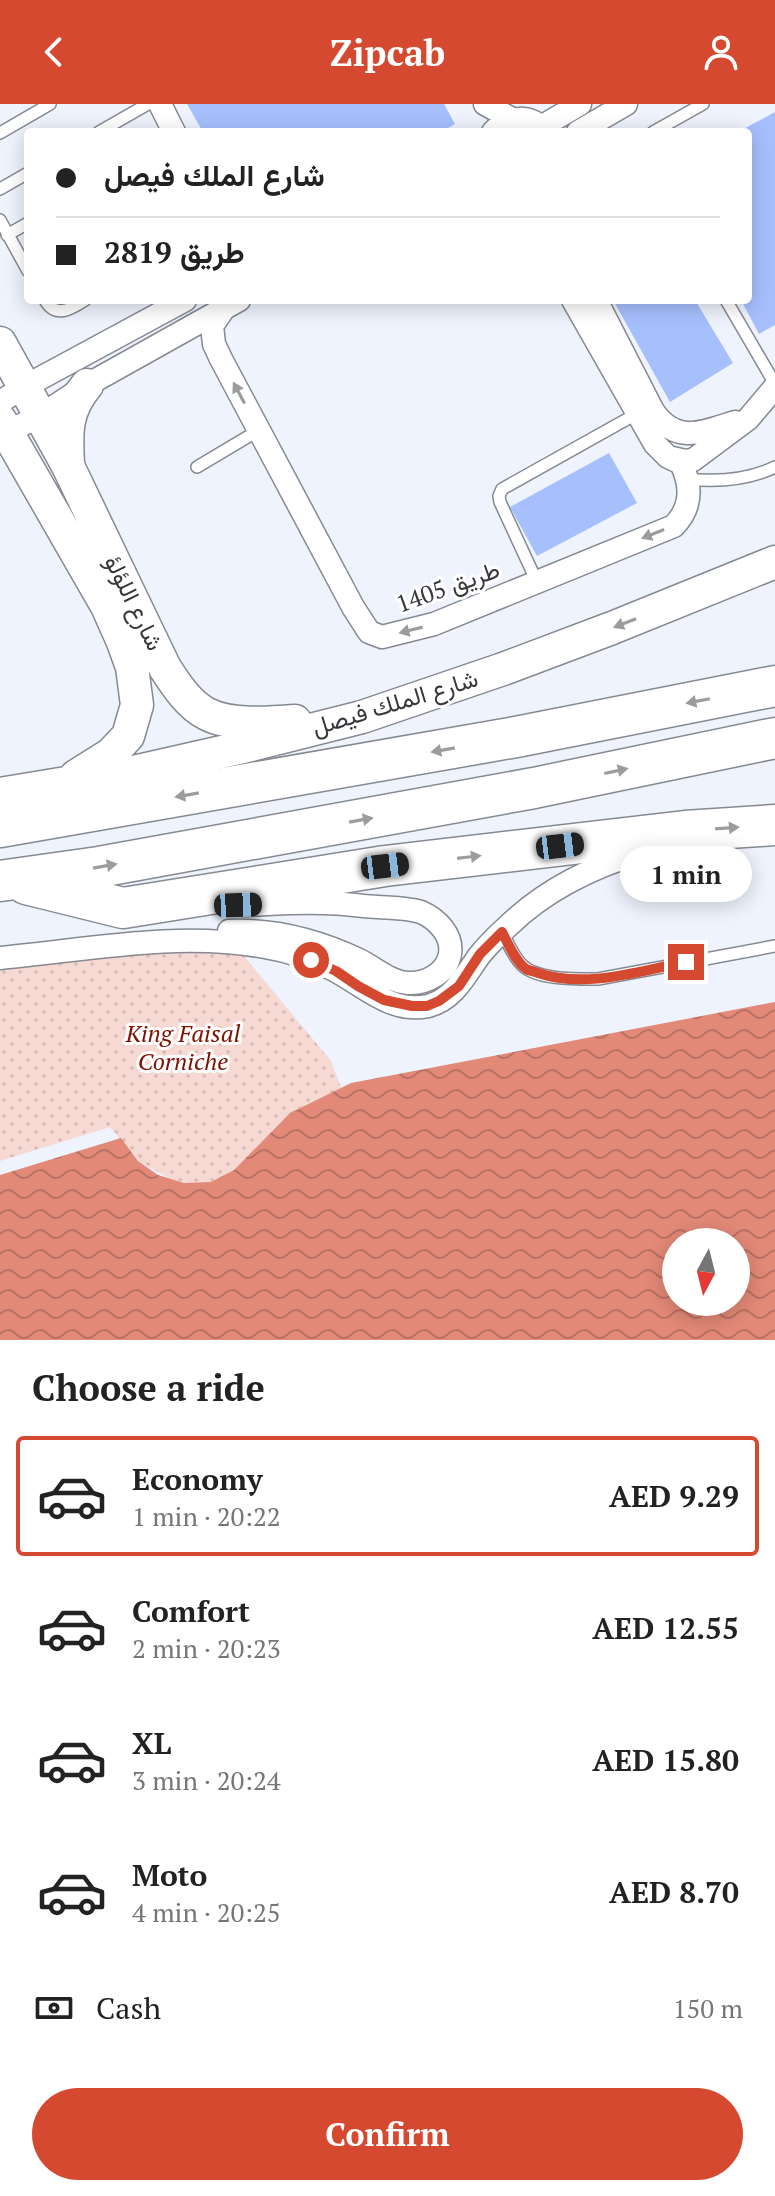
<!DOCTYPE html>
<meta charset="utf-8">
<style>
body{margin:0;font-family:"PT Serif",Vazirmatn,serif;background:#f6f6f6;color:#222;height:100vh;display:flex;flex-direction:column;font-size:30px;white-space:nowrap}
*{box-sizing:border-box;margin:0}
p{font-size:26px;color:#767676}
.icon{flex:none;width:44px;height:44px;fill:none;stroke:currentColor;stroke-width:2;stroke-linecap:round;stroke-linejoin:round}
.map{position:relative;height:1236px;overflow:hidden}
.panel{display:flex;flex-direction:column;background:#fff;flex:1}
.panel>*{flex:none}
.hud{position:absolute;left:24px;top:24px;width:728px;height:176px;border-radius:8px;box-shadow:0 4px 20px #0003;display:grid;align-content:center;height:176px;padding:0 32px;background:#fff}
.needle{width:52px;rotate:187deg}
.tools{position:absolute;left:662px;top:1124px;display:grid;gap:16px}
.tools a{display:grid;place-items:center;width:88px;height:88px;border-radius:50%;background:#fff;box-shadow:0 4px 20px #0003;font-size:40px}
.end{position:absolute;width:36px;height:36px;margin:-18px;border:10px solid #d54930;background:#fff;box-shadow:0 0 0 4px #fff}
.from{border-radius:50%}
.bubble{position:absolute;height:56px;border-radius:28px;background:#fff;box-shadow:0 4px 20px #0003;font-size:26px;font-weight:800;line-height:56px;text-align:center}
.car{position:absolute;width:24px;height:48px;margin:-24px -12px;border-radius:10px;box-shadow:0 0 6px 2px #0007;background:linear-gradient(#222 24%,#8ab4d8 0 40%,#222 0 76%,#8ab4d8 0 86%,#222 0)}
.hud b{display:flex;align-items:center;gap:28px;height:76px;font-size:30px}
.hud b+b{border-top:2px solid #e0e0e0}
.hud i{width:20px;height:20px;background:#222}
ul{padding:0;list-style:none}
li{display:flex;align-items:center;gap:24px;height:120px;margin:0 16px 12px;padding:0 16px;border:4px solid transparent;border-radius:8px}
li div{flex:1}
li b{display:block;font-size:30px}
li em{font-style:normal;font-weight:800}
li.current{border-color:#d54930}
li>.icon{width:72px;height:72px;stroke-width:1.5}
h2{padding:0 32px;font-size:36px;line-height:96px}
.pay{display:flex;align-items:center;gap:20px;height:88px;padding:0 32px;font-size:30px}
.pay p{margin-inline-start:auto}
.cta{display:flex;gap:16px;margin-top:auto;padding:16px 32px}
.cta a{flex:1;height:92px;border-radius:48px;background:#d54930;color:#fff;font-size:32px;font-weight:800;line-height:92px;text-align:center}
header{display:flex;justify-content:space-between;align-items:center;height:104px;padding:0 32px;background:#d54930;color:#fff;font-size:36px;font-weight:800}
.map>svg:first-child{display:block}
</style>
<header><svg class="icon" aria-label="back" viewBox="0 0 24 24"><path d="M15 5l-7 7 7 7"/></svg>Zipcab<svg class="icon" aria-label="person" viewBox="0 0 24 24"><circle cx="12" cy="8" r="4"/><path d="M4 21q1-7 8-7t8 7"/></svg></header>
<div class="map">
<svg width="775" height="1236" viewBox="0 0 775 1236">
<defs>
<pattern id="grass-dots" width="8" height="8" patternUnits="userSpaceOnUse" patternTransform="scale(2)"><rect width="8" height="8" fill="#f7d9d3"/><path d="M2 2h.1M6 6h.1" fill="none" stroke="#d4bbb6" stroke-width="1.8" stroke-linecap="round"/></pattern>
<pattern id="water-waves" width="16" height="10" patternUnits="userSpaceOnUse" patternTransform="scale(2)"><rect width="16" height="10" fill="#e38977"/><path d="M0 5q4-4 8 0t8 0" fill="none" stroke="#b97163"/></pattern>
</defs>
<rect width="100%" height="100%" fill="#eef3fd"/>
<path fill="url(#grass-dots)" d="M228,833L331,957L341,984L290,1009L234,1066L211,1078L184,1079L171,1075L141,1059L110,1023L0,1057V851Z"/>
<path fill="url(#water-waves)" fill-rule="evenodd" d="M775,898V1236H0V1071L121,1034L138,1057L158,1071L184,1079L211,1078L234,1066L290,1009L351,979ZM676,1138H736V1198H676Z"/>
<path fill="#a6bffd" d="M187,0H444L455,20L441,28H203Z
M775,8V221L759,230L741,196H748V28H738Z
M613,196H695L733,259L670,298Z
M609,349L637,399L537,452L510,403Z"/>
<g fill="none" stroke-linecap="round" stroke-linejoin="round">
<g stroke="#848992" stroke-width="14">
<path id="service" d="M99,28L148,0
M653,28L703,0
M0,29L50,0
M0,85L28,69
M0,116L28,167
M7,131L28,119
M45,196C56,215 71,205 85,196
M726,196L775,280
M197,363L259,326
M687,375C716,378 748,376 775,363
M537,478L500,398L499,392L502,385L638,309
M502,828C508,839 513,852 522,861C537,876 577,875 598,875L775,842"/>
</g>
<g stroke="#848992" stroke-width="25">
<path id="minor" d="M160,0L174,28
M485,0L512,15
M541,23L580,0
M493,28C508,11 531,10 546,28
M578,28L626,0
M573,196L655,340L668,353L685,357L693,356L748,315L775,283
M596,196L653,307C676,341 703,328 735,318
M225,203L212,222L214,240L221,255L353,503L369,528L382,533L434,520L674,422C692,403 692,382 681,359L668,353
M0,298L24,283L185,196
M7,328L40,312L87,281L239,196
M229,827C275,825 317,836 359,856C375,864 390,878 408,879C426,880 447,869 450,850C453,831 437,815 421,808C408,804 392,804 378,803C360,802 342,799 323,799C297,798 270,800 244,801
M0,854C87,846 178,827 265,843C289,847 313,855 334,866C363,881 391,910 428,902C453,896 465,872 479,852C487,842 498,831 508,822C546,785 594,762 645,747"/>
</g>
<g stroke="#848992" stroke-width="35">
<path id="secondary" d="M0,239L68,362L165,564C176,581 189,601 207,610C230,622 270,619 295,617
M0,316L107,502L123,538L132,563L137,601L128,632L111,650L76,672
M68,359C66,327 66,306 87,281
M0,690L133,668L239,644L362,613L503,565L612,524L775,458"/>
</g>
<g stroke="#848992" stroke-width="43">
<path id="motorway" d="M0,723L516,633L775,582
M0,777L99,763L534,684L775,634
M26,780L123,804L385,762L685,727L775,721"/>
</g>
<use href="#service" stroke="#fff" stroke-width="11"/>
<use href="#minor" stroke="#fff" stroke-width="22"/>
<use href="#secondary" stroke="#fff" stroke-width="32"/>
<use href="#motorway" stroke="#fff" stroke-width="40"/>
</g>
<defs><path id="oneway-solid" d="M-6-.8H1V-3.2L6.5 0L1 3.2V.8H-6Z" transform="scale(2)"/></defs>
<g fill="#9a9c9e">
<use href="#oneway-solid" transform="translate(239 289) rotate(-118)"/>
<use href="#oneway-solid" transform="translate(653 430) rotate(158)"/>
<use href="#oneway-solid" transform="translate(625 519) rotate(159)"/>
<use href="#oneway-solid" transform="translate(411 526) rotate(166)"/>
<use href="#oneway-solid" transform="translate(698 597) rotate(169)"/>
<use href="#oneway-solid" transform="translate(443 646) rotate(170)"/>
<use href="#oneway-solid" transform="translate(616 667) rotate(-12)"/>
<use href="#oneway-solid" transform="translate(187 691) rotate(170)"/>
<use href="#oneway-solid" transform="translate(361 716) rotate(-10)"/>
<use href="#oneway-solid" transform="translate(727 724) rotate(-4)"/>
<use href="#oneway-solid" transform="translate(469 753) rotate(-7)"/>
<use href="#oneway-solid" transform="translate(105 762) rotate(-10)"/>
</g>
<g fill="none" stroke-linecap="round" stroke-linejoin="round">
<path stroke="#d54930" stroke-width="10" d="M311,856L336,867L358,882L384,896L412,902H427L439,897L459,882L480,850L502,828C508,839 515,857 526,865C529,867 534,867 538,869C586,885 638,867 686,858"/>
</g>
<g text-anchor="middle" stroke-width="6" stroke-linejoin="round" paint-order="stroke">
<g font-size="24" fill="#36383c" stroke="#fff">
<text transform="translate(448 483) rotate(-20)" y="8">طريق 1405</text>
<text transform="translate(134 499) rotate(64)" y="8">شارع اللؤلؤ</text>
<text transform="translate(395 599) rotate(-17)" y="8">شارع الملك فيصل</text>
</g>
<g font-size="24" font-style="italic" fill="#7e1200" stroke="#fff">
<text x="183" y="938">King Faisal<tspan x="183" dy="28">Corniche</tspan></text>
</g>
</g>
</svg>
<div class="tools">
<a><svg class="needle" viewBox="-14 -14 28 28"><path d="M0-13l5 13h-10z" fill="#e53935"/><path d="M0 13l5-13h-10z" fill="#767676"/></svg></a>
</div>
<i class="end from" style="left:311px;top:856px"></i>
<i class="end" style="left:686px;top:858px"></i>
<div class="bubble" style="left:620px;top:742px;width:132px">1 min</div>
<i class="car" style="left:560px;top:742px;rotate:83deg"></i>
<i class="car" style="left:385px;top:762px;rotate:83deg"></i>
<i class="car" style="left:238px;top:801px;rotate:88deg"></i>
<div class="hud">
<b><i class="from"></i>شارع الملك فيصل</b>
<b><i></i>طريق 2819</b>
</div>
</div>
<section class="panel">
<h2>Choose a ride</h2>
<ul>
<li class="current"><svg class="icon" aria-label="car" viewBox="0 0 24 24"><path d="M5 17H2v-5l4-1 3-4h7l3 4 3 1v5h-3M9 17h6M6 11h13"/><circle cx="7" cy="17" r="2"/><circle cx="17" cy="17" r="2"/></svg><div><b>Economy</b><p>1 min · 20:22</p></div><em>AED 9.29</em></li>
<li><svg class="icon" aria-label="car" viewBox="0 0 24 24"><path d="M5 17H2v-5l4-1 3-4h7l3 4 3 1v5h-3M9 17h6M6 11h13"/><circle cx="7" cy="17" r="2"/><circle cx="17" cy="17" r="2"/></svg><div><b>Comfort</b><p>2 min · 20:23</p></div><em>AED 12.55</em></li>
<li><svg class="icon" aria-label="car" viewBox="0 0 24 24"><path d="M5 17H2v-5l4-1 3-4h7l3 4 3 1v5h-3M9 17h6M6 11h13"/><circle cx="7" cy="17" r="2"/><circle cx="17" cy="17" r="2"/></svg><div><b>XL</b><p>3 min · 20:24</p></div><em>AED 15.80</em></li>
<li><svg class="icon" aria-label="car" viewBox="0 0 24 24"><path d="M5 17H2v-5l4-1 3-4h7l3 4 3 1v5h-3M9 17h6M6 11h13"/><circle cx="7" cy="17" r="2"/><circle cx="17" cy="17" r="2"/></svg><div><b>Moto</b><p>4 min · 20:25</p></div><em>AED 8.70</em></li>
</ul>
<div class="pay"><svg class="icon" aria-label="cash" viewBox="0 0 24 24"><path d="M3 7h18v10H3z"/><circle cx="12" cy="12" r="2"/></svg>Cash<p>150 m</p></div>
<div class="cta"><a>Confirm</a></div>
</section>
